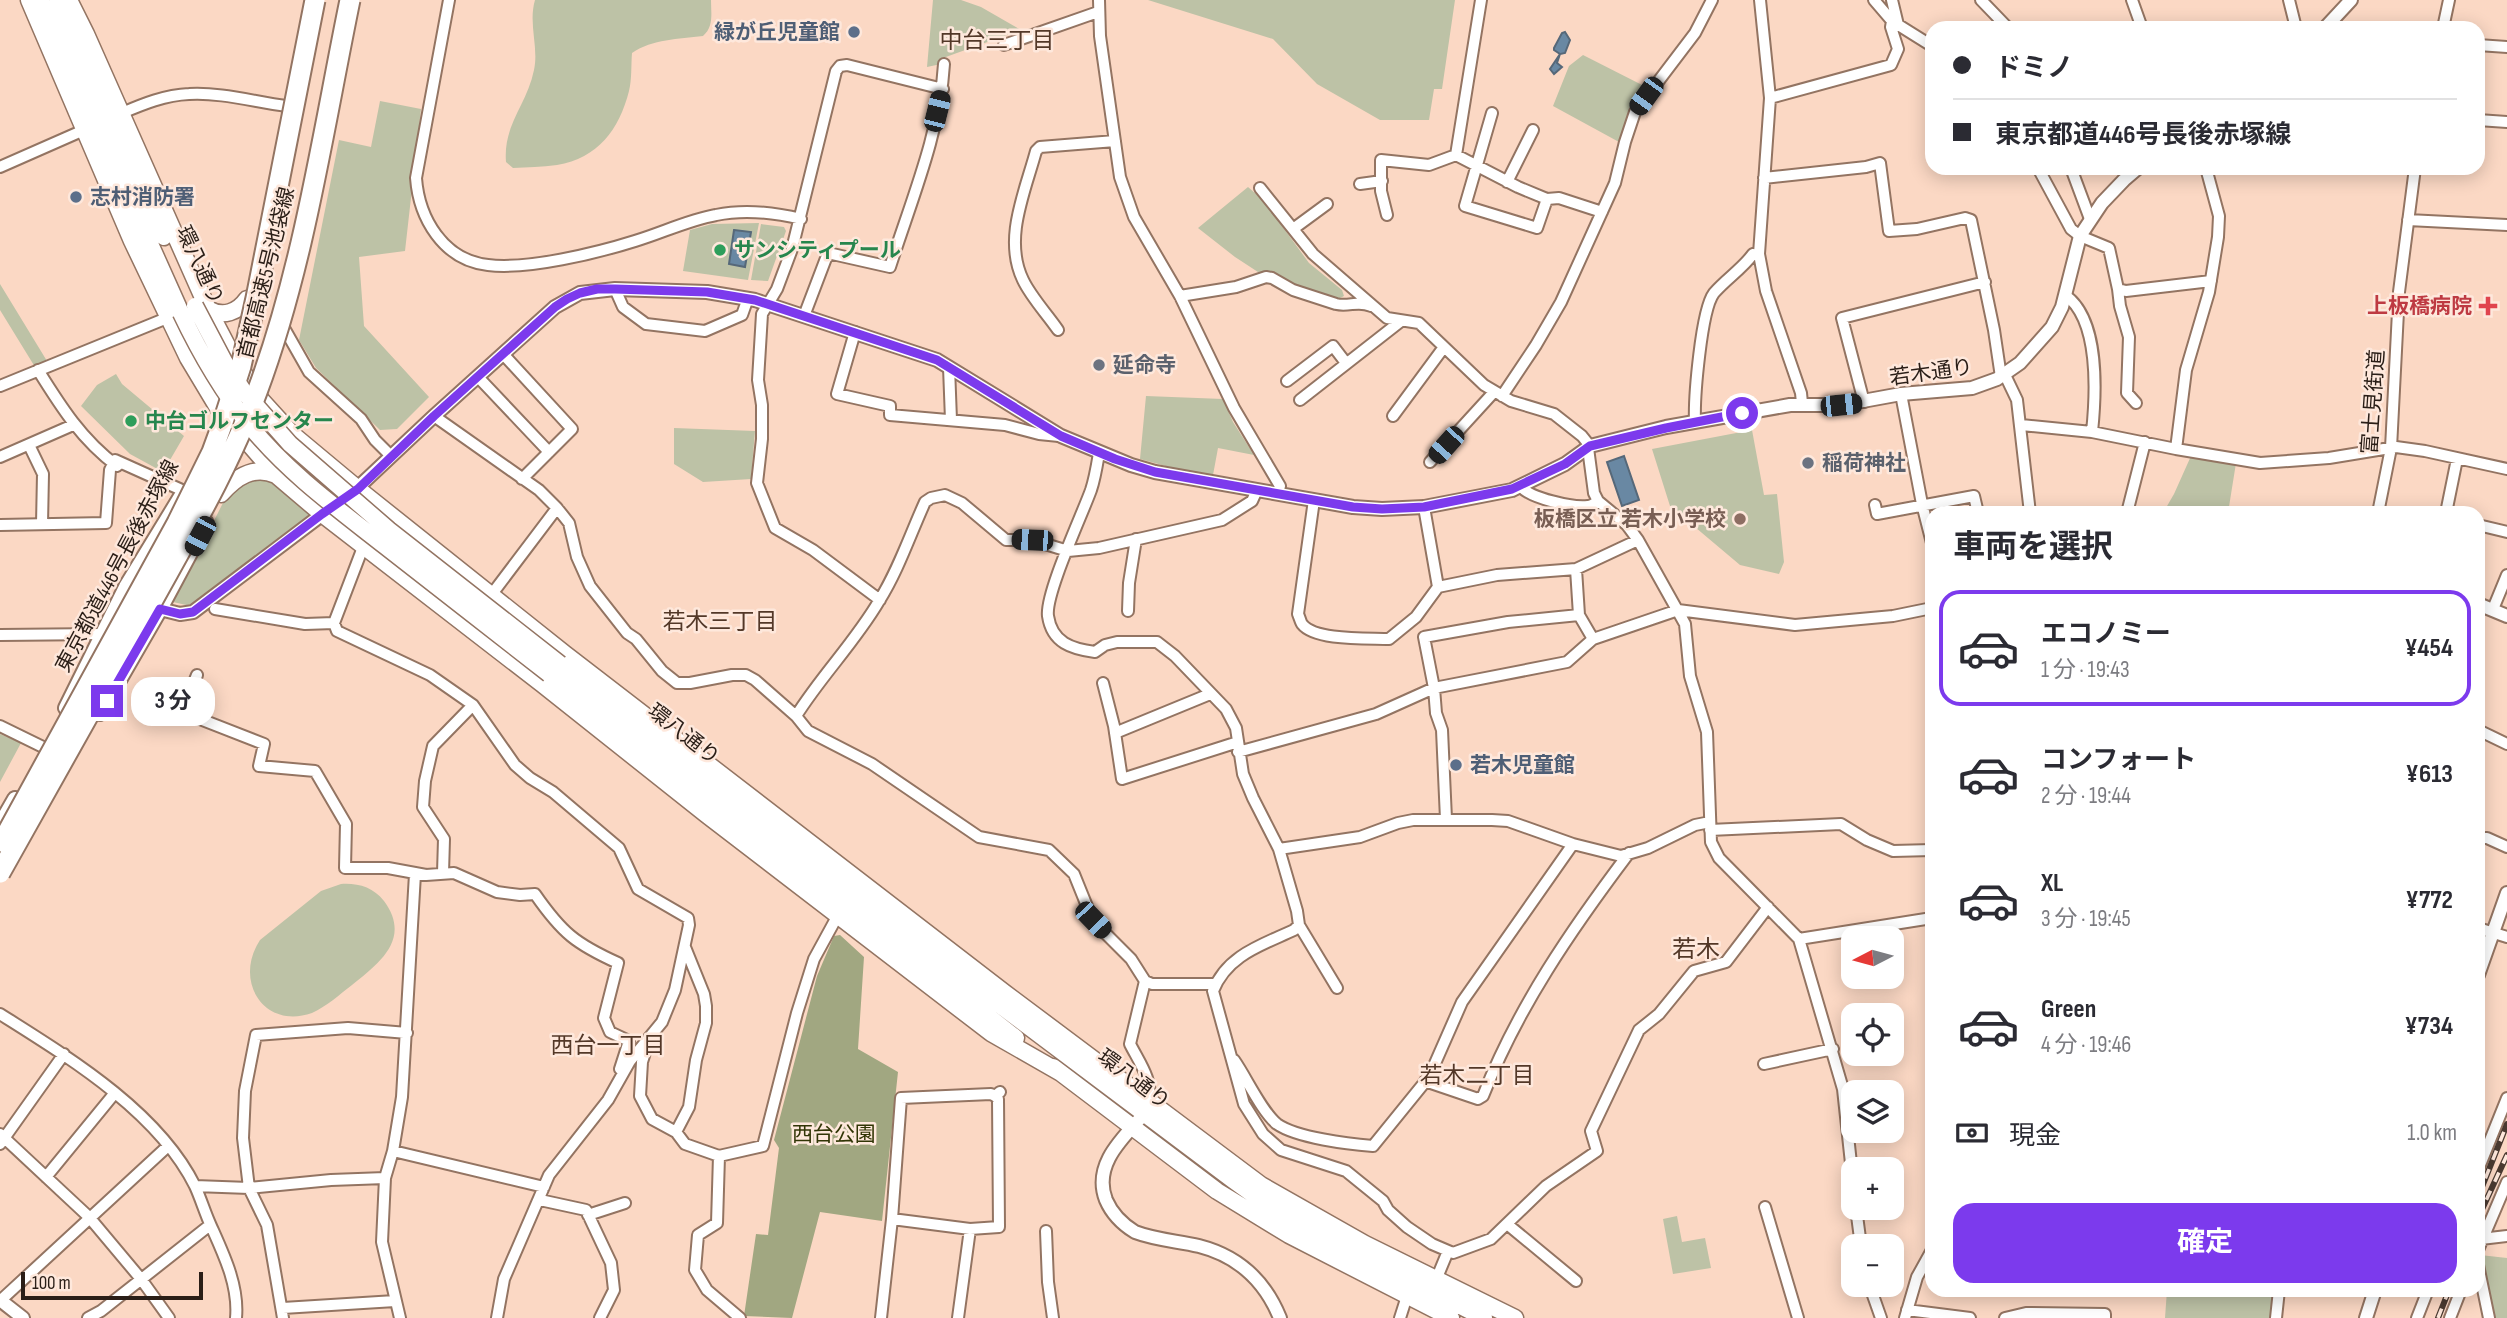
<!DOCTYPE html>
<html lang="ja">
<meta charset="utf-8">
<style>
body{margin:0;font-family:"Sofia Sans Condensed","Noto Sans JP",sans-serif;background:#f7f7f7;color:#2b2b33;height:100vh;display:flex;flex-direction:column;font-size:26px;white-space:nowrap}
*{box-sizing:border-box;margin:0}
p{font-size:23px;color:#7c7c81}
.icon{flex:none;width:38px;height:38px;fill:none;stroke:currentColor;stroke-width:2;stroke-linecap:round;stroke-linejoin:round}
.map{position:relative;flex:1;overflow:hidden}
.panel{position:absolute;left:1925px;top:506px;width:560px;height:791px;display:flex;flex-direction:column;background:#fff;border-radius:21px;box-shadow:0 4px 18px #0003}
.panel>*{flex:none}
.guide{position:absolute;left:1925px;top:21px;width:560px;height:154px;border-radius:21px;box-shadow:0 4px 18px #0003;display:grid;align-content:center;height:154px;padding:0 28px;background:#fff}
.needle{width:46px;rotate:264deg}
.tools{position:absolute;left:1841px;top:926px;display:grid;gap:14px}
.tools a{display:grid;place-items:center;width:63px;height:63px;border-radius:14px;background:#fff;box-shadow:0 4px 18px #0003;font-size:35px}
.scale{position:absolute;left:21px;bottom:18px;width:182px;box-sizing:border-box;padding-left:7px;border:4px solid #2a1e17;border-top:0;font-size:19px;line-height:24px;white-space:nowrap;color:#2a1e17;-webkit-text-stroke:5px #fee8dc;paint-order:stroke}
.end{position:absolute;width:32px;height:32px;margin:-16px;border:9px solid #7c3aed;background:#fff;box-shadow:0 0 0 4px #fff}
.from{border-radius:50%}
.bubble{position:absolute;height:49px;border-radius:21px;background:#fff;box-shadow:0 4px 18px #0003;font-size:23px;font-weight:700;line-height:49px;text-align:center}
.car{position:absolute;width:21px;height:42px;margin:-21px -10px;border-radius:9px;box-shadow:0 0 5px 2px #0007;background:linear-gradient(#222 24%,#8ab4d8 0 40%,#222 0 76%,#8ab4d8 0 86%,#222 0)}
.guide b{display:flex;align-items:center;gap:24px;height:66px;font-size:26px}
.guide b+b{border-top:2px solid #e1e1e2}
.guide i{width:18px;height:18px;background:#2b2b33}
ul{padding:0;list-style:none}
li{display:flex;align-items:center;gap:21px;height:116px;margin:0 14px 10px;padding:0 14px;border:4px solid transparent;border-radius:21px}
li div{flex:1}
li b{display:block;font-size:26px}
li em{font-style:normal;font-weight:700}
li.selected{border-color:#7c3aed}
li>.icon{width:63px;height:63px;stroke-width:1.5}
h2{padding:0 28px;font-size:32px;line-height:84px}
.pay{display:flex;align-items:center;gap:18px;height:77px;padding:0 28px;font-size:26px}
.pay p{margin-inline-start:auto}
.cta{display:flex;gap:14px;margin-top:auto;padding:14px 28px}
.cta a{flex:1;height:80px;border-radius:21px;background:#7c3aed;color:#fff;font-size:28px;font-weight:700;line-height:80px;text-align:center}
.map>svg:first-child{display:block}
</style>
<div class="map">
<svg width="2507" height="1318" viewBox="0 0 2507 1318">
<rect width="100%" height="100%" fill="#fbd8c4"/>
<path fill="#bdc2a6" d="M535,0H711C711,13 714,27 703,36C678,39 653,39 632,53C631,65 632,79 629,91C619,130 598,158 557,165C542,167 527,167 513,168L506,162C503,124 527,105 534,70C539,47 528,24 535,0Z
M933,0H961L981,7L1021,30L943,58L941,64L927,67Z
M1148,0H1455L1442,89H1434L1429,120H1380L1317,84L1273,39Z
M1583,55L1646,87L1628,112L1619,142L1553,106L1569,66Z
M380,101L421,109L405,251L359,257L364,326L429,397L397,429L380,430L316,368L299,340L339,140L371,147Z
M1248,187L1263,200L1309,263L1342,290L1344,296L1338,299L1293,285L1273,271L1258,272L1235,257L1198,228Z
M759,223L748,280L683,271L690,230L712,224Z
M761,224L784,227L786,231L768,281L751,280Z
M0,284L47,361L35,367L0,310Z
M116,374L122,384L184,436L163,472L130,454L81,406L97,385Z
M1146,396L1223,399L1233,422L1254,455L1218,448L1213,475L1173,468L1140,459Z
M674,428L755,431L751,479L703,482L674,464Z
M1752,430L1764,495L1777,494L1784,562L1779,574L1740,565L1670,506L1652,449Z
M2191,456L2236,463L2228,513H2163L2174,494Z
M267,475L307,509L311,516L195,607L173,602L231,487Z
M0,734L21,743L0,782Z
M341,884C358,883 373,887 384,901C412,939 379,963 352,985C339,995 327,1006 312,1013C264,1030 233,981 260,940L321,891Z
M1677,1216L1682,1242L1705,1238L1711,1268L1673,1274L1663,1219Z
M2480,1255L2507,1258V1318H2493Z
M2167,1290H2277L2273,1318H2165Z"/>
<path fill="#a1a781" d="M840,935L864,957L858,1049L898,1072L882,1221L820,1212L792,1318L744,1316L756,1234L768,1235L779,1148L774,1140L817,976L834,936Z"/>
<path fill="#6988a3" stroke="#566879" stroke-width="2" d="M1565,32L1570,40L1565,53L1560,54L1557,63L1562,67L1554,74L1550,69L1560,54L1554,50V48L1562,33Z
M734,230L751,232L745,267L729,264Z
M1624,456L1639,500L1622,506L1607,462Z"/>
<g fill="none" stroke-linecap="round" stroke-linejoin="round">
<g stroke="#937462" stroke-width="14">
<path id="minor" d="M449,0L416,178C419,218 443,260 488,265C527,270 597,253 635,241C662,233 688,220 716,215C745,209 772,212 801,219
M1099,0L1100,36L1120,177L1134,217L1180,296L1234,408L1280,486L1278,493
M1481,0L1456,155L1518,187L1547,199L1559,198L1602,212
M1760,0L1770,98L1759,254L1766,291L1801,393L1802,403
M1874,0L1892,21L1932,46
M1892,0L1898,25
M1981,0L2008,28
M2132,0L2142,28
M2289,0L2296,28
M2443,28L2449,0
M1004,45L1098,12
M2478,45L2507,47
M1770,98L1891,65L1898,49L1891,27L1892,21
M122,113C143,104 165,95 189,94C220,92 255,102 286,106
M1492,113L1465,206L1537,228L1547,199
M2478,120L2507,122
M0,167L84,130
M2038,168L2071,229L2080,236L2109,248L2118,289L2126,291L2211,281
M2071,168L2090,219
M1764,178L1866,167L1880,163L1889,231L1917,229L1965,218L1971,220L1994,330L2001,377
M1507,182L1533,130
M1360,184L1382,181
M1260,188L1313,254L1387,318L1419,323L1484,385L1511,401L1554,414L1582,436L1590,446
M1387,215L1381,191V160L1429,165L1456,155
M2408,220L2507,225
M1293,229L1327,204
M615,289L623,307L646,324L705,331L742,315L748,298
M2118,289L2120,306L2129,337L2127,393L2136,403
M2065,295C2100,319 2096,394 2092,432
M1180,296L1236,287L1266,277L1272,278L1293,290L1336,304C1349,307 1359,300 1371,306
M804,316L828,253L890,267C911,201 940,133 944,64
M284,328L309,372L361,419L375,440L391,456
M1058,330C1047,314 1031,297 1023,280C1003,239 1025,192 1036,151L1040,147L1115,141
M855,332L837,394L890,406V415L1005,425L1039,434L1059,436
M503,354L572,429L522,479
M949,367L951,420
M38,370C61,407 82,440 117,466
M2005,375L2017,400L2030,513
M478,377L549,452
M1287,381L1333,346L1346,363
M0,386L167,318
M1901,394L1922,504L1932,543
M1502,396L1536,345L1561,302L1615,183L1625,142L1635,112L1695,33L1712,0
M1300,400L1401,321
M1864,402L1842,318L1985,282
M434,416L539,490L557,508L569,523L577,557L590,586L627,633L636,639L662,671L677,683H690L732,675H746L755,680L796,716L808,731L872,764L979,837L1049,850L1074,874L1093,921L1131,959L1145,981L1130,1044C1139,1062 1153,1080 1149,1101
M1393,416L1444,347
M1695,422C1694,398 1701,310 1714,293C1726,279 1742,269 1753,254
M2021,425L2092,432L2176,449L2260,463L2329,458L2396,447L2425,451L2507,469
M29,445L43,474L42,524
M1588,448L1594,493L1598,501L1627,525L1638,540L1685,624L1690,676L1707,732L1711,842L1719,858L1799,939L1843,1089L1853,1182
M2176,449L2186,370L2209,292L2218,237L2219,216L2206,168
M1099,453C1097,465 1095,478 1091,490C1082,515 1045,594 1048,616C1052,643 1072,649 1095,652L1105,645L1117,642H1157L1175,656L1226,709L1236,728L1243,774L1253,798L1279,849L1297,911L1299,925L1337,988
M0,457L73,425
M1430,462L1494,392
M1521,487C1531,498 1572,508 1588,506C1592,506 1595,503 1598,501
M1314,500L1298,614C1299,616 1301,623 1302,624C1315,641 1368,638 1389,639L1416,617L1438,587L1497,575L1576,569L1638,540
M1875,505L1877,514L1974,496L1978,513
M1424,507L1438,587
M2127,513L2145,442
M2378,513L2391,448L2399,292L2415,168
M2446,513L2457,459
M0,525L106,523L110,470L115,460L184,491
M2478,525L2507,532
M1576,569L1579,615L1593,639
M492,594L557,508
M880,600L813,550L775,528L757,483L762,439V405L758,380L762,314L777,289L792,249L836,71L840,66L847,65L943,89
M215,609L305,624L334,623L365,542
M2493,609L2507,575
M1128,611L1129,583L1136,539
M334,623L337,631L430,675L473,705L515,765L530,778L553,792L619,848L638,889L688,918L689,925L675,990L662,1022L630,1061L608,1100L549,1175L504,1279L497,1318
M0,635L102,634
M197,675L182,712L264,744L259,766L315,771L346,824L345,868H388L426,875L454,873L497,892L520,895L535,894C562,933 576,944 618,963L604,1018L610,1032L629,1041L620,1069
M1103,683L1114,726L1122,779L1238,742
M796,716C821,676 855,642 879,601C898,571 910,535 925,502L931,498L945,495L962,503L1006,540H1032L1068,551L1099,548L1222,520L1252,501L1257,490
M0,726L45,748
M2478,730L2507,744
M1115,733L1210,694
M1238,752L1376,714L1434,688L1567,662L1593,639L1678,610L1795,625L1893,616L1932,608
M1446,819L1442,730L1436,713L1434,688L1424,637L1508,622L1579,615
M1710,830L1841,824L1867,840L1893,851L1932,850
M2478,838H2487L2507,847
M1279,849L1360,837L1398,823L1413,820H1492L1508,821L1573,844L1621,856L1648,848L1695,825L1710,822
M443,873L444,839L423,807L425,781L433,746L473,705
M1299,925L1294,930C1262,945 1227,955 1213,991L1244,1104L1263,1134L1281,1150L1346,1171L1383,1201L1388,1210L1407,1227L1432,1244L1453,1253L1491,1239L1546,1186L1597,1151L1591,1131L1639,1030L1659,1014L1694,971L1726,962L1768,907
M2478,928L2507,937
M1799,939L1932,918
M1145,981L1152,984H1215
M0,1014C68,1057 158,1111 195,1186C201,1199 205,1213 211,1226C224,1255 239,1286 236,1318
M649,1040L642,1062L640,1096L652,1119L676,1132L685,1144L719,1156L763,1146L797,1013L814,959L838,915
M1234,1060C1246,1077 1262,1112 1277,1124C1297,1138 1349,1144 1373,1146L1429,1077L1462,1002L1573,844
M1764,1064L1833,1049
M1425,1081L1478,1099L1483,1096C1518,1007 1571,930 1629,853
M676,1132L689,1107L696,1060L706,1023V1006L704,994L685,947
M0,1134L89,1217L141,1279L169,1318
M0,1144L64,1054
M393,1151L544,1187
M719,1156L717,1223L698,1235L695,1270L707,1290L740,1318
M2478,1170L2507,1098
M46,1177L114,1094
M195,1186L249,1188L331,1180L385,1178
M540,1200L586,1210L611,1263L614,1290L600,1318
M1765,1207L1798,1318
M1856,1208L1861,1246
M588,1215L625,1203
M892,1219L970,1229L999,1227L998,1099L995,1096L1000,1092
M1507,1224L1576,1281
M1046,1231L1048,1282L1053,1318
M2481,1239L2507,1236
M2478,1250L2507,1182
M2478,1265L2489,1318
M1436,1280L1448,1251
M1869,1284L1881,1318
M1,1300L168,1146
M283,1308L395,1301
M1907,1310L1970,1318
M88,1318L101,1311L210,1225
M283,1318L267,1225L249,1188L243,1138L245,1091L256,1035L348,1028L407,1033
M400,1318L382,1242L385,1178L393,1151L402,1097L415,874
M881,1318L892,1219L901,1098L991,1094L995,1096
M958,1318L970,1229
M1400,1318L1407,1296
M1905,1318L1917,1277L1932,1250
M2005,1318L2026,1313L2105,1314V1318
M2276,1318L2279,1290
M2417,1318L2428,1290
M2450,1318L2461,1290"/>
</g>
<g stroke="#937462" stroke-width="16">
<path id="tertiary" d="M2325,28L2351,0
M351,494L434,416L555,307L580,293L615,289L707,292L755,300L937,360L1061,436L1131,465L1155,472L1353,507L1382,509L1424,507L1512,490L1565,464L1590,446L1666,427L1790,405H1841L1901,394L1972,388L1997,379L2020,363L2052,327L2062,307L2080,236L2102,203L2124,180L2138,168
M2478,604L2507,616
M160,609L180,614L193,612L328,510
M2478,975L2507,893
M1145,1113C1124,1137 1092,1164 1106,1200C1112,1214 1122,1224 1135,1232C1156,1240 1178,1241 1199,1246C1238,1256 1265,1281 1280,1318
M0,1300L23,1318
M2366,1318L2375,1290"/>
</g>
<g stroke="#937462" stroke-width="18">
<path id="secondary" d="M66,708L126,587L182,495
M100,713L160,609L206,523
M0,825L15,799"/>
</g>
<g stroke="#937462" stroke-width="19">
<path id="primary" d="M29,0L132,241L188,358L218,408L276,475L322,514L542,684L707,815L991,1033L1061,1073
M41,0L181,313
M58,0L164,237
M69,0L86,34L208,309L233,357L262,401L292,434L358,489L565,654L1005,993L1261,1185L1365,1244L1515,1318
M208,309C223,318 238,312 247,299
M221,494C236,477 254,465 276,475
M560,664L925,949L1233,1180L1276,1211L1484,1318
M549,674L1016,1038
M1053,1067L1217,1191L1289,1235L1451,1318"/>
</g>
<use href="#minor" stroke="#fff" stroke-width="10"/>
<use href="#tertiary" stroke="#fff" stroke-width="12"/>
<use href="#secondary" stroke="#fff" stroke-width="14"/>
<use href="#primary" stroke="#fff" stroke-width="16"/>
<g stroke="#4a3a31" stroke-width="6">
<path id="rail" d="M2478,1197L2507,1124
M2478,1218L2507,1155
M2438,1318L2449,1290"/>
</g>
<use href="#rail" stroke="#fee8dc" stroke-width="3.5" stroke-dasharray="10" stroke-linecap="butt"/>
<g stroke="#937462" stroke-width="19" stroke-linecap="butt">
<path id="primary-bridge" d="M195,306L225,363L244,392L290,444L389,530L560,664
M181,313C200,353 222,391 250,426C288,473 338,509 385,546C440,589 494,631 549,674"/>
</g>
<g stroke="#937462" stroke-width="23" stroke-linecap="butt">
<path id="motorway-bridge" d="M2,842L177,523L212,452L223,422L241,366L256,298L315,0
M0,873C49,785 98,697 148,609C187,538 229,468 257,392C304,266 323,131 350,0"/>
</g>
<use href="#primary-bridge" stroke="#fff" stroke-width="16"/>
<use href="#motorway-bridge" stroke="#fff" stroke-width="19"/>
</g>
<g fill="none" stroke-linecap="round" stroke-linejoin="round">
<path stroke="#7c3aed" stroke-width="9" d="M107,701L160,609L180,614L193,612L322,514L358,489L434,416L555,307L567,299L580,293L597,289H615L707,292L755,300L937,360L1061,436L1115,459L1155,472L1353,507L1382,509L1424,507L1512,489L1565,464L1590,446L1666,428L1742,413"/>
</g>
<g fill="#5c6f8a" stroke="#fee8dc" stroke-width="2.5">
<circle cx="854" cy="32" r="7"/>
<circle cx="76" cy="197" r="7"/>
<circle cx="1456" cy="765" r="7"/>
</g>
<g fill="#2e9e5b" stroke="#fee8dc" stroke-width="2.5">
<circle cx="720" cy="250" r="7"/>
<circle cx="131" cy="421" r="7"/>
</g>
<path fill="#e0444e" stroke="#fee8dc" stroke-width="2.5" d="M2484.5 295.5h7v7h7v7h-7v7h-7v-7h-7v-7h7z"/>
<g fill="#6b7280" stroke="#fee8dc" stroke-width="2.5">
<circle cx="1099" cy="365" r="7"/>
<circle cx="1808" cy="463" r="7"/>
</g>
<circle fill="#8d6e63" stroke="#fee8dc" stroke-width="2.5" cx="1740" cy="519" r="7"/>
<g text-anchor="middle" stroke-width="5" stroke-linejoin="round" paint-order="stroke">
<g font-size="21" font-weight="bold" fill="#4e5e75" stroke="#fee8dc" text-anchor="start">
<text x="840" y="39" text-anchor="end">緑が丘児童館</text>
<text x="90" y="204">志村消防署</text>
<text x="1470" y="772">若木児童館</text>
</g>
<g font-size="21" font-weight="bold" fill="#27864d" stroke="#fee8dc" text-anchor="start">
<text x="734" y="257">サンシティプール</text>
<text x="145" y="428">中台ゴルフセンター</text>
</g>
<g font-size="21" fill="#2a1e17" stroke="#fee8dc">
<text transform="translate(200 265) rotate(65)" y="7">環八通り</text>
<text transform="translate(266 273) rotate(-76)" y="7">首都高速5号池袋線</text>
<text transform="translate(1931 372) rotate(-8)" y="7">若木通り</text>
<text transform="translate(2373 402) rotate(-86)" y="7">富士見街道</text>
<text transform="translate(117 566) rotate(-62)" y="7">東京都道446号長後赤塚線</text>
<text transform="translate(684 734) rotate(38)" y="7">環八通り</text>
<text transform="translate(1134 1079) rotate(37)" y="7">環八通り</text>
</g>
<g font-size="21" font-weight="bold" fill="#be3a42" stroke="#fee8dc" text-anchor="end">
<text x="2472" y="313">上板橋病院</text>
</g>
<g font-size="21" font-weight="bold" fill="#5b616d" stroke="#fee8dc" text-anchor="start">
<text x="1113" y="372">延命寺</text>
<text x="1822" y="470">稲荷神社</text>
</g>
<g font-size="21" font-weight="bold" fill="#785e54" stroke="#fee8dc" text-anchor="end">
<text x="1726" y="526">板橋区立 若木小学校</text>
</g>
<g font-size="21" fill="#313505" stroke="#fee8dc">
<text x="834" y="1141">西台公園</text>
</g>
<g font-size="23" fill="#533828" stroke="#fee8dc">
<text x="997" y="48">中台三丁目</text>
<text x="720" y="629">若木三丁目</text>
<text x="608" y="1053">西台一丁目</text>
<text x="1477" y="1083">若木二丁目</text>
</g>
<g font-size="24" fill="#533828" stroke="#fee8dc">
<text x="1696" y="957">若木</text>
</g>
</g>
</svg>
<div class="tools">
<a><svg class="needle" viewBox="-14 -14 28 28"><path d="M0-13l5 13h-10z" fill="#e53935"/><path d="M0 13l5-13h-10z" fill="#7c7c81"/></svg></a>
<a><svg class="icon" aria-label="locate" viewBox="0 0 24 24"><circle cx="12" cy="12" r="6"/><path d="M12 2v4M12 18v4M2 12h4M18 12h4"/></svg></a>
<a><svg class="icon" aria-label="layers" viewBox="0 0 24 24"><path d="M12 4l9 5-9 5-9-5zM3 14l9 5 9-5"/></svg></a>
<a>+</a>
<a>−</a>
</div>
<div class="scale">100 m</div>
<i class="end from" style="left:1742px;top:413px"></i>
<i class="end" style="left:107px;top:701px"></i>
<div class="bubble" style="left:131px;top:677px;width:84px">3 分</div>
<i class="car" style="left:1646px;top:96px;rotate:216deg"></i>
<i class="car" style="left:937px;top:111px;rotate:14deg"></i>
<i class="car" style="left:1841px;top:405px;rotate:84deg"></i>
<i class="car" style="left:1446px;top:445px;rotate:222deg"></i>
<i class="car" style="left:200px;top:536px;rotate:208deg"></i>
<i class="car" style="left:1032px;top:540px;rotate:272deg"></i>
<i class="car" style="left:1093px;top:920px;rotate:136deg"></i>
<div class="guide">
<b><i class="from"></i>ドミノ</b>
<b><i></i>東京都道446号長後赤塚線</b>
</div>
<section class="panel">
<h2>車両を選択</h2>
<ul>
<li class="selected"><svg class="icon" aria-label="car" viewBox="0 0 24 24"><path d="M5 17H2v-5l4-1 3-4h7l3 4 3 1v5h-3M9 17h6M6 11h13"/><circle cx="7" cy="17" r="2"/><circle cx="17" cy="17" r="2"/></svg><div><b>エコノミー</b><p>1 分 · 19:43</p></div><em>¥454</em></li>
<li><svg class="icon" aria-label="car" viewBox="0 0 24 24"><path d="M5 17H2v-5l4-1 3-4h7l3 4 3 1v5h-3M9 17h6M6 11h13"/><circle cx="7" cy="17" r="2"/><circle cx="17" cy="17" r="2"/></svg><div><b>コンフォート</b><p>2 分 · 19:44</p></div><em>¥613</em></li>
<li><svg class="icon" aria-label="car" viewBox="0 0 24 24"><path d="M5 17H2v-5l4-1 3-4h7l3 4 3 1v5h-3M9 17h6M6 11h13"/><circle cx="7" cy="17" r="2"/><circle cx="17" cy="17" r="2"/></svg><div><b>XL</b><p>3 分 · 19:45</p></div><em>¥772</em></li>
<li><svg class="icon" aria-label="car" viewBox="0 0 24 24"><path d="M5 17H2v-5l4-1 3-4h7l3 4 3 1v5h-3M9 17h6M6 11h13"/><circle cx="7" cy="17" r="2"/><circle cx="17" cy="17" r="2"/></svg><div><b>Green</b><p>4 分 · 19:46</p></div><em>¥734</em></li>
</ul>
<div class="pay"><svg class="icon" aria-label="cash" viewBox="0 0 24 24"><path d="M3 7h18v10H3z"/><circle cx="12" cy="12" r="2"/></svg>現金<p>1.0 km</p></div>
<div class="cta"><a>確定</a></div>
</section>
</div>
